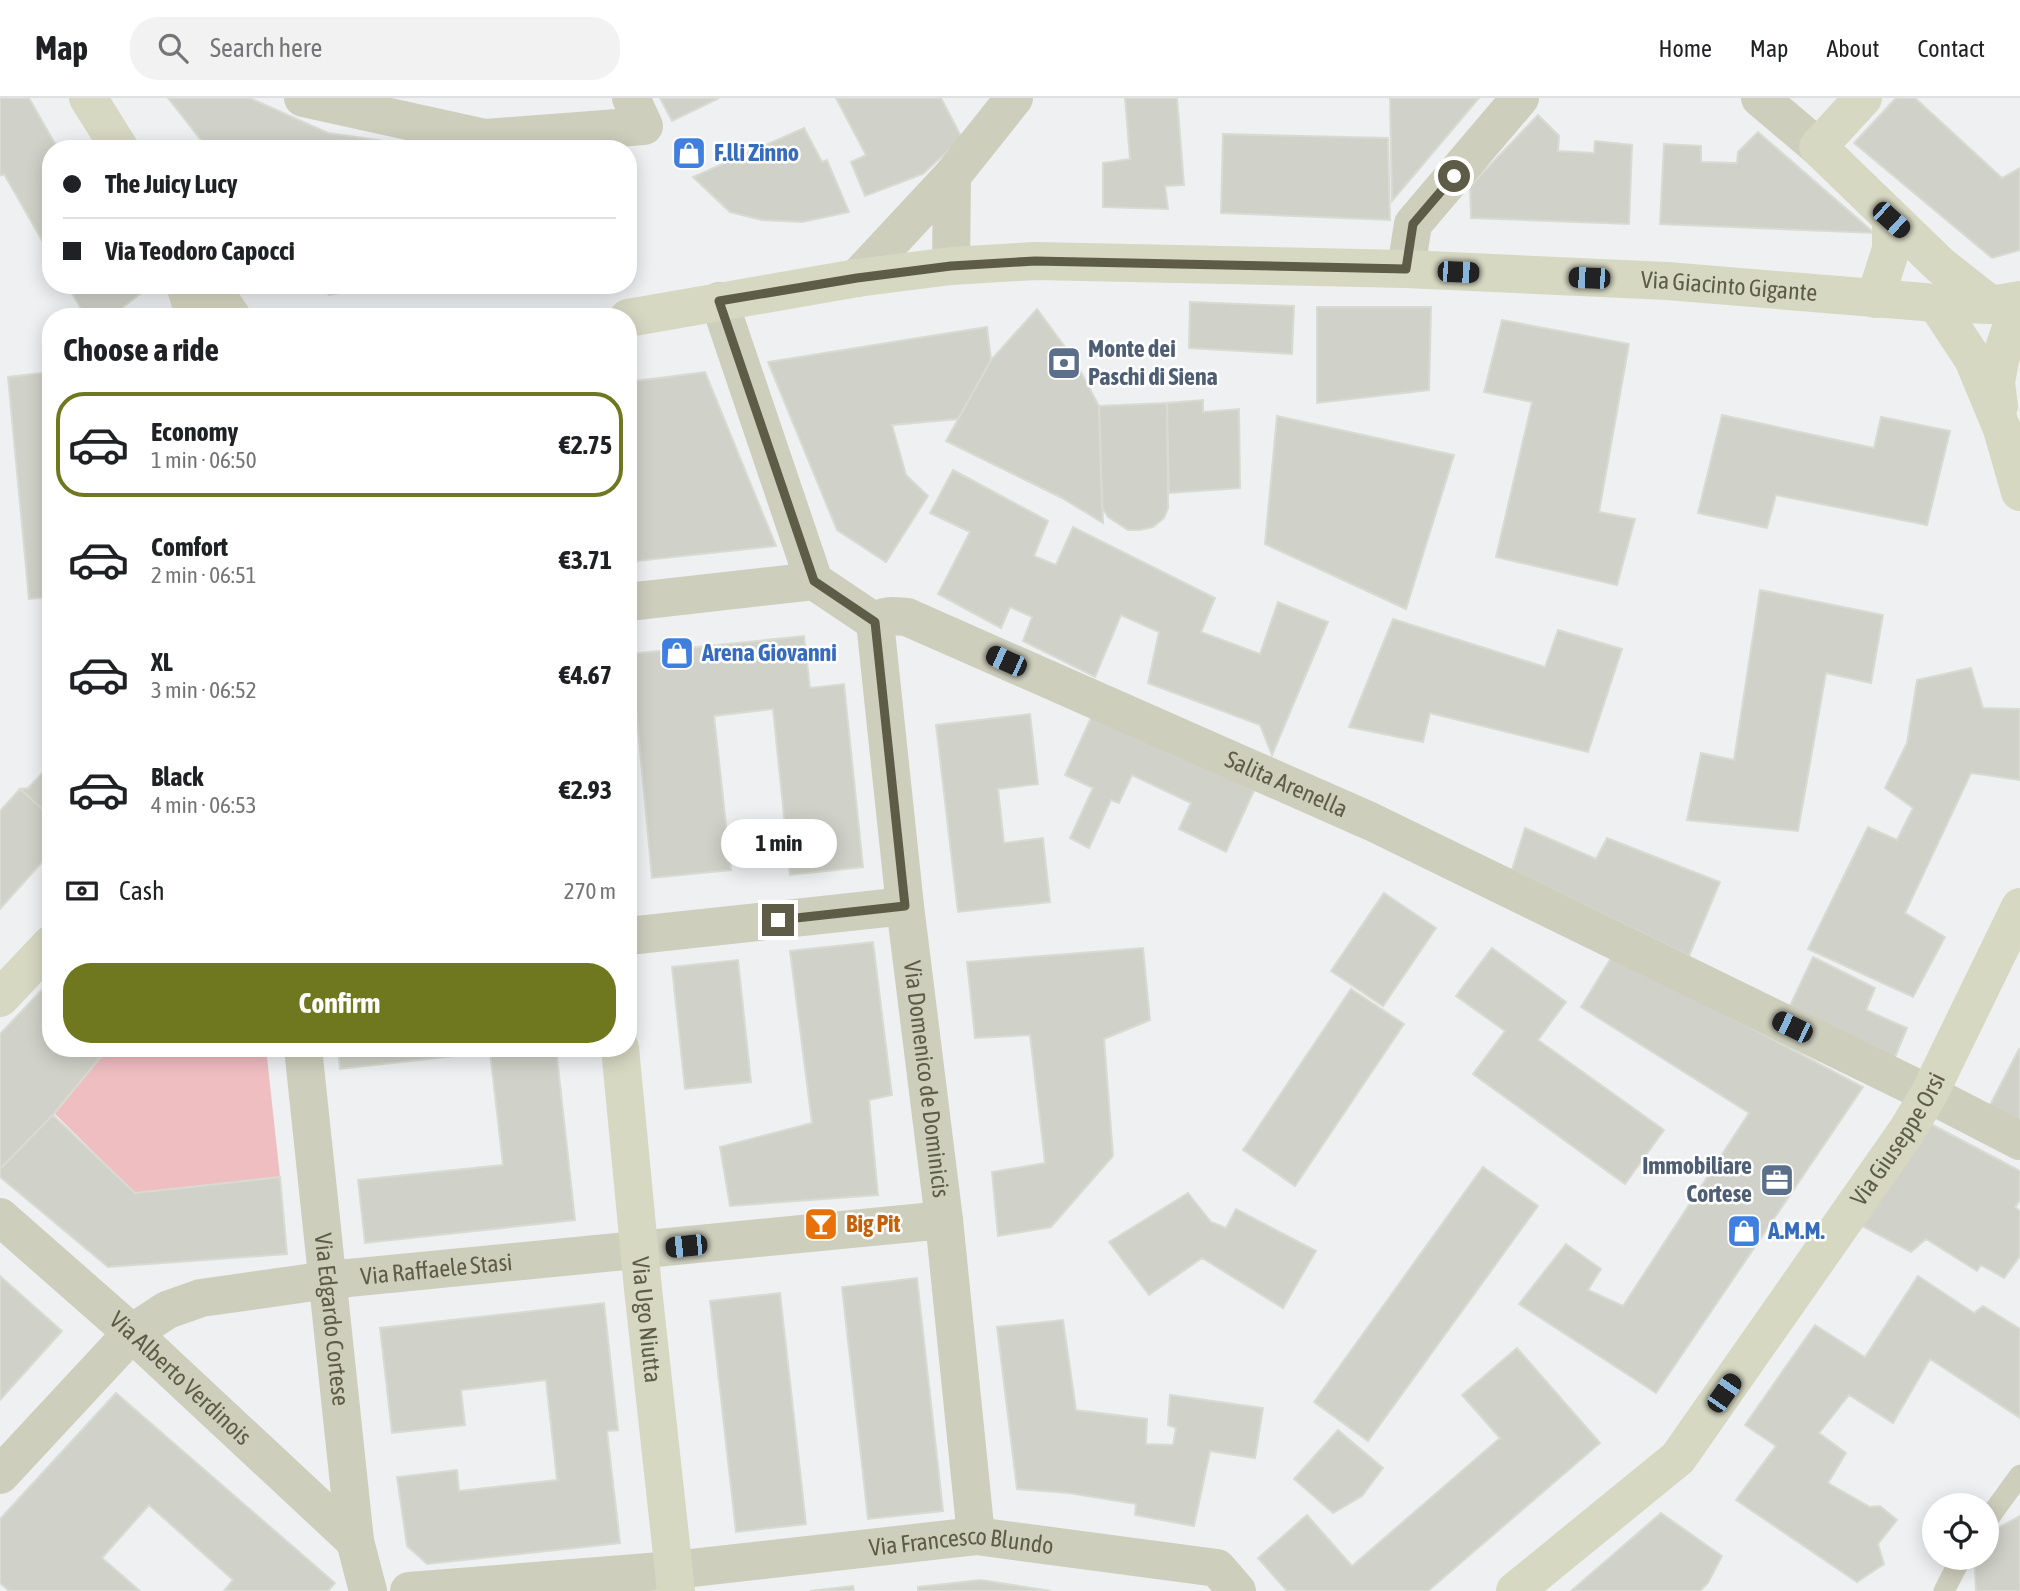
<!DOCTYPE html>
<meta charset="utf-8">
<style>
body{margin:0;font-family:"Asap Condensed",sans-serif;background:#f2f2f2;color:#202124;height:100vh;display:flex;flex-direction:column;font-size:26px;white-space:nowrap}
*{box-sizing:border-box;margin:0}
p{font-size:23px;color:#757577}
.icon{flex:none;width:38px;height:38px;fill:none;stroke:currentColor;stroke-width:2;stroke-linecap:round;stroke-linejoin:round}
.map{position:relative;flex:1;overflow:hidden}
.sheet{position:absolute;left:42px;top:210px;width:595px;height:749px;display:flex;flex-direction:column;background:#fff;border-radius:28px;box-shadow:0 4px 18px #0003}
.sheet>*{flex:none}
.banner{position:absolute;left:42px;top:42px;width:595px;height:154px;border-radius:28px;box-shadow:0 4px 18px #0003;display:grid;align-content:center;height:154px;padding:0 21px;background:#fff}
.tools{position:absolute;left:1922px;top:1395px;display:grid;gap:14px}
.tools a{display:grid;place-items:center;width:77px;height:77px;border-radius:50%;background:#fff;box-shadow:0 4px 18px #0003;font-size:35px}
.end{position:absolute;width:32px;height:32px;margin:-16px;border:9px solid #5d5d47;background:#fff;box-shadow:0 0 0 4px #fff}
.from{border-radius:50%}
.bubble{position:absolute;height:49px;border-radius:24px;background:#fff;box-shadow:0 4px 18px #0003;font-size:23px;font-weight:700;line-height:49px;text-align:center}
.car{position:absolute;width:21px;height:42px;margin:-21px -10px;border-radius:9px;box-shadow:0 0 5px 2px #0007;background:linear-gradient(#222 24%,#8ab4d8 0 40%,#222 0 76%,#8ab4d8 0 86%,#222 0)}
.banner b{display:flex;align-items:center;gap:24px;height:66px;font-size:26px}
.banner b+b{border-top:2px solid #e0e0e0}
.banner i{width:18px;height:18px;background:#202124}
ul{padding:0;list-style:none}
li{display:flex;align-items:center;gap:21px;height:105px;margin:0 14px 10px;padding:0 7px;border:4px solid transparent;border-radius:28px}
li div{flex:1}
li b{display:block;font-size:26px}
li em{font-style:normal;font-weight:700}
li.on{border-color:#6f781f}
li>.icon{width:63px;height:63px;stroke-width:1.5}
h2{padding:0 21px;font-size:32px;line-height:84px}
.pay{display:flex;align-items:center;gap:18px;height:77px;padding:0 21px;font-size:26px}
.pay p{margin-inline-start:auto}
.action{display:flex;gap:14px;margin-top:auto;padding:14px 21px}
.action a{flex:1;height:80px;border-radius:28px;background:#6f781f;color:#fff;font-size:28px;font-weight:700;line-height:80px;text-align:center}
header{display:flex;align-items:center;gap:42px;box-sizing:border-box;height:98px;padding:0 35px;background:#fff;border-bottom:2px solid #e0e0e0}
header strong{font-size:33px}
nav{display:flex;gap:38px;margin-inline-start:auto;font-size:24px}
.search{width:490px;height:63px;background:#f2f2f2;display:flex;align-items:center;gap:18px;box-sizing:border-box;padding:0 24px;border-radius:28px;color:#757577;font-size:26px}
.map>svg:first-child{display:block}
</style>
<header>
<strong>Map</strong>
<div class="search"><svg class="icon" aria-label="search" viewBox="0 0 24 24"><circle cx="10" cy="10" r="6"/><path d="M15 15l6 6"/></svg>Search here</div>
<nav><a>Home</a><a>Map</a><a>About</a><a>Contact</a></nav>
</header>
<div class="map">
<svg width="2020" height="1493" viewBox="0 0 2020 1493">
<rect width="100%" height="100%" fill="#eff0f2"/>
<path fill="#efbec1" d="M101,950H266L280,1079L135,1095L48,1009Z"/>
<path fill="#d0d2c9" stroke="#d9dbd3" stroke-width="2" d="M0,0H29L58,51H51V158L4,76L0,78Z
M168,0H250L328,35L440,51H208Z
M660,0H719L672,23Z
M836,0H941L962,40L923,76L865,98L851,64L866,57Z
M1125,0H1177L1184,87L1165,88L1168,111L1103,109V65L1130,61Z
M1390,0H1479L1392,103Z
M1896,0H1915L2002,80L2020,70V152L1992,160L1854,45Z
M1538,17L1559,38L1558,53L1594,55L1595,43L1632,47L1629,126L1471,120L1470,88Z
M804,30L822,64L827,62L849,114L802,124L762,122L730,114L693,79Z
M1758,34L1874,135L1660,126L1664,46L1701,48V64L1737,65L1738,54Z
M1223,36L1388,40L1390,122L1221,115Z
M67,187H135L140,196L110,219H86Z
M320,187H387L329,197Z
M1190,204L1294,208L1292,256L1189,250Z
M1317,209H1431L1429,292L1317,305Z
M1037,211L1074,261L1099,308L1103,425L1062,400L946,343L991,262Z
M1502,222L1629,246L1599,414L1635,421L1617,487L1496,459L1532,304L1484,294Z
M987,229L991,262L958,321L892,327L906,377L928,398L886,464L837,432L768,264Z
M51,274V499L29,501L8,279Z
M705,274L776,448L628,464V284Z
M1203,302V314L1239,311L1240,390L1169,395L1167,305Z
M1167,305L1168,410L1164,420L1153,429L1140,432H1128L1108,419L1102,409L1099,308Z
M1722,317L1874,350L1881,319L1950,333L1927,427L1776,397L1767,430L1698,415Z
M1277,318L1454,357L1406,511L1265,446Z
M953,372L1048,423L1034,458L1056,467L1073,429L1215,500L1201,534L1260,556L1278,504L1328,524L1272,657L1260,627L1148,585L1159,534L1121,517L1095,579L1023,543L1032,519L1010,509L1001,530L938,496L970,434L930,415Z
M1760,492L1883,517L1871,585L1826,575L1798,733L1687,722L1701,655L1734,662Z
M1393,521L1545,569L1558,532L1622,551L1588,654L1430,615L1423,644L1349,629Z
M804,538L810,590L844,586L863,769L790,777L773,611L714,618L731,772L652,780L631,556Z
M1971,570L1983,610L2020,611V682L1971,675L1905,815L1945,839L1913,899L1808,851L1868,729L1897,742L1913,710L1885,690L1907,645L1917,582Z
M1095,611L1257,686L1226,754L1179,731L1191,705L1132,677L1119,705L1111,702L1089,750L1070,740L1093,690L1065,677Z
M1030,616L1038,686L998,691L1004,745L1043,740L1050,804L958,814L936,627Z
M51,666V719L20,691L28,690Z
M20,691L51,719V754L0,811V713Z
M1525,730L1596,761L1607,740L1720,784L1689,858L1512,772Z
M1384,795L1436,830L1383,908L1331,873Z
M873,844L892,997L869,1002L878,1097L730,1108L720,1049L812,1025L790,853Z
M1143,850L1150,922L1104,941L1113,1058L1051,1129L998,1138L992,1074L1045,1065L1030,937L975,940L967,864Z
M1492,850L1566,904L1538,942L1664,1032L1625,1086L1473,976L1505,933L1456,898Z
M1613,857L1863,989L1656,1295L1519,1206L1566,1146L1601,1171L1588,1192L1623,1208L1749,1015L1581,909Z
M1813,859L1875,890L1866,912L1907,930L1893,964L1788,912Z
M738,862L751,984L685,991L672,869Z
M51,882V950H108L53,1017L0,1071V936Z
M1351,891L1404,926L1295,1088L1243,1052Z
M338,950H556L575,1122L365,1145L358,1082L503,1067L490,954L340,971Z
M2019,951L2020,952V1025L1989,1009Z
M53,1017L135,1095L280,1079L287,1156L108,1169L0,1079V1071Z
M1929,1025L2020,1073V1102L2015,1109L2020,1113V1158L2004,1180L1981,1167L1977,1173L1926,1141L1911,1154L1862,1128Z
M1483,1069L1538,1108L1368,1343L1314,1304Z
M1188,1095L1211,1124L1226,1130L1236,1111L1316,1153L1283,1210L1202,1160L1149,1197L1109,1144Z
M0,1178L62,1233L0,1302Z
M1918,1178L1974,1215L1983,1208L2020,1231V1320L1930,1261L1893,1325L1849,1297L1819,1335L1846,1355L1828,1385L1870,1409L1880,1408L1897,1422L1878,1446L1884,1466L1857,1484L1736,1402L1776,1348L1745,1327L1815,1227L1865,1259Z
M917,1180L943,1413L868,1421L842,1189Z
M780,1195L806,1426L736,1434L710,1203Z
M604,1205L618,1332L607,1333L620,1445L427,1466L407,1448L397,1379L457,1372L459,1393L557,1382L546,1282L461,1292L465,1327L392,1335L380,1230Z
M1063,1222L1076,1312L1147,1321L1146,1346L1173,1347L1176,1330L1168,1327L1170,1297L1263,1310L1255,1360L1210,1353L1194,1428L1135,1417L1136,1406L1069,1395L1017,1391L997,1229Z
M1517,1250L1600,1345L1428,1493H1287L1258,1460L1307,1417L1352,1468L1500,1340L1462,1297Z
M116,1295L335,1485L328,1493H224L233,1482L149,1407L102,1460L140,1493H9L0,1485V1421Z
M1338,1332L1383,1370L1362,1398L1333,1415L1294,1381Z
M1661,1415L1722,1458L1708,1485L1700,1493H1571Z
M2020,1418V1493H1976L1974,1460H1986V1441L1992,1433Z
M981,1482L1051,1493H918V1489Z
M853,1488L854,1493H810Z"/>
<g fill="none" stroke-linecap="round" stroke-linejoin="round">
<path stroke="#cecebd" stroke-width="21" d="M1986,1424L2020,1377
M1944,1493L1961,1460"/>
<g stroke="#cecebd" stroke-width="38">
<path d="M303,0L485,40L644,28L631,0"/>
<path d="M1760,0L1818,49"/>
<path d="M951,168L952,78"/>
<path d="M1406,171L1413,126L1520,0"/>
<path d="M857,180L952,78L1014,0"/>
<path d="M719,203L814,483L875,524"/>
<path d="M628,504L814,483"/>
<path id="s1" d="M875,524C884,516 896,518 907,519L1372,724L1929,996L2020,1043"/>
<path id="s2" d="M875,524L905,808L944,1122L976,1438"/>
<path d="M628,838L905,808"/>
<path id="s3" d="M303,950L355,1443L368,1493"/>
<path id="s4" d="M0,1119L132,1235L355,1443"/>
<path id="s5" d="M0,1377L132,1235L167,1212L201,1200L328,1182L944,1122"/>
<path id="s6" d="M409,1493L674,1472L976,1438L1217,1470L1237,1493"/>
</g>
<g stroke="#d7d8c2" stroke-width="38">
<path d="M88,0L120,51"/>
<path d="M1863,0L1818,49L1940,167L1991,207"/>
<path d="M185,187L195,219"/>
<path d="M210,187L232,219"/>
<path d="M1875,201L1891,151V122"/>
<path d="M1936,205L1973,261L2002,331L2020,394"/>
<path id="s7" d="M628,220L857,180L951,168L1035,163L1406,171L1667,183L1936,205L1991,207L2020,202"/>
<path d="M1999,308L1996,284L2000,262L2020,204"/>
<path d="M0,900L51,846"/>
<path id="s8" d="M620,950L643,1191L676,1493"/>
<path id="s9" d="M1515,1493L1678,1360L1906,1034L1929,996L2020,809"/>
</g>
</g>
<g fill="none" stroke-linecap="round" stroke-linejoin="round">
<path stroke="#5d5d47" stroke-width="9" d="M778,822L905,808L875,524L814,483L719,203L857,180L951,168L1035,163L1406,171L1413,126L1454,78"/>
</g>
<defs>
<g id="shop-square" transform="scale(1.75)"><rect x="-9" y="-9" width="18" height="18" rx="4" fill="#3f7fe0" stroke="#fff"/><path d="M-5-2.5h2.3a2.7 3.5 0 0 1 5.4 0H5L5.5 6h-11ZM-1.5-2.5h3a1.5 2.3 0 0 0-3 0Z" fill="#fff"/></g>
<g id="bank-square" transform="scale(1.75)"><rect x="-9" y="-9" width="18" height="18" rx="4" fill="#5c6f8a" stroke="#fff"/><path d="M-6-4H6V4H-6ZM0-2.3a2.3 2.3 0 1 0 0 4.6a2.3 2.3 0 1 0 0-4.6Z" fill="#fff"/></g>
<g id="office-square" transform="scale(1.75)"><rect x="-9" y="-9" width="18" height="18" rx="4" fill="#5c6f8a" stroke="#fff"/><path d="M-6-3h4V-5.5h4V-3h4V5H-6ZM-1-4.5V-3h2v-1.5ZM-6 0V1H6V0Z" fill="#fff"/></g>
<g id="bar-square" transform="scale(1.75)"><rect x="-9" y="-9" width="18" height="18" rx="4" fill="#e8710a" stroke="#fff"/><path d="M-6-5H6L.8 .8V4.5H3.5V6h-7V4.5H-.8V.8Z" fill="#fff"/></g>
</defs>
<g fill-rule="evenodd">
<use href="#shop-square" x="689" y="55"/>
<use href="#bank-square" x="1064" y="265"/>
<use href="#shop-square" x="677" y="555"/>
<use href="#office-square" x="1777" y="1082"/>
<use href="#bar-square" x="821" y="1126"/>
<use href="#shop-square" x="1744" y="1133"/>
</g>
<g text-anchor="middle" stroke-width="5" stroke-linejoin="round" paint-order="stroke">
<g font-size="24" font-weight="bold" fill="#366cbe" stroke="#fff" text-anchor="start">
<text x="714" y="63">F.lli Zinno</text>
<text x="702" y="563">Arena Giovanni</text>
<text x="1768" y="1141">A.M.M.</text>
</g>
<g font-size="24" fill="#5d5d47" stroke="#fff">
<text dy="8" stroke="none"><textPath href="#s7" startOffset="1106">Via Giacinto Gigante</textPath></text>
<text dy="8" stroke="none"><textPath href="#s1" startOffset="448">Salita Arenella</textPath></text>
<text dy="8" stroke="none"><textPath href="#s2" startOffset="460">Via Domenico de Dominicis</textPath></text>
<text dy="8" stroke="none"><textPath href="#s9" startOffset="598">Via Giuseppe Orsi</textPath></text>
<text dy="8" stroke="none"><textPath href="#s5" startOffset="509">Via Raffaele Stasi</textPath></text>
<text dy="8" stroke="none"><textPath href="#s3" startOffset="273">Via Edgardo Cortese</textPath></text>
<text dy="8" stroke="none"><textPath href="#s8" startOffset="273">Via Ugo Niutta</textPath></text>
<text dy="8" stroke="none"><textPath href="#s4" startOffset="242">Via Alberto Verdinois</textPath></text>
<text dy="8" stroke="none"><textPath href="#s6" startOffset="555">Via Francesco Blundo</textPath></text>
</g>
<g font-size="24" font-weight="bold" fill="#4e5e75" stroke="#fff" text-anchor="start">
<text x="1088" y="259">Monte dei<tspan x="1088" dy="28">Paschi di Siena</tspan></text>
<text x="1752" y="1076" text-anchor="end">Immobiliare<tspan x="1752" dy="28">Cortese</tspan></text>
</g>
<g font-size="24" font-weight="bold" fill="#c56008" stroke="#fff" text-anchor="start">
<text x="846" y="1134">Big Pit</text>
</g>
</g>
</svg>
<div class="tools">
<a><svg class="icon" aria-label="locate" viewBox="0 0 24 24"><circle cx="12" cy="12" r="6"/><path d="M12 2v4M12 18v4M2 12h4M18 12h4"/></svg></a>
</div>
<i class="end from" style="left:1454px;top:78px"></i>
<i class="end" style="left:778px;top:822px"></i>
<div class="bubble" style="left:721px;top:721px;width:116px">1 min</div>
<i class="car" style="left:1891px;top:122px;rotate:132deg"></i>
<i class="car" style="left:1458px;top:174px;rotate:92deg"></i>
<i class="car" style="left:1589px;top:180px;rotate:272deg"></i>
<i class="car" style="left:1006px;top:563px;rotate:294deg"></i>
<i class="car" style="left:1792px;top:929px;rotate:296deg"></i>
<i class="car" style="left:686px;top:1148px;rotate:264deg"></i>
<i class="car" style="left:1724px;top:1295px;rotate:35deg"></i>
<div class="banner">
<b><i class="from"></i>The Juicy Lucy</b>
<b><i></i>Via Teodoro Capocci</b>
</div>
<section class="sheet">
<h2>Choose a ride</h2>
<ul>
<li class="on"><svg class="icon" aria-label="car" viewBox="0 0 24 24"><path d="M5 17H2v-5l4-1 3-4h7l3 4 3 1v5h-3M9 17h6M6 11h13"/><circle cx="7" cy="17" r="2"/><circle cx="17" cy="17" r="2"/></svg><div><b>Economy</b><p>1 min · 06:50</p></div><em>€2.75</em></li>
<li><svg class="icon" aria-label="car" viewBox="0 0 24 24"><path d="M5 17H2v-5l4-1 3-4h7l3 4 3 1v5h-3M9 17h6M6 11h13"/><circle cx="7" cy="17" r="2"/><circle cx="17" cy="17" r="2"/></svg><div><b>Comfort</b><p>2 min · 06:51</p></div><em>€3.71</em></li>
<li><svg class="icon" aria-label="car" viewBox="0 0 24 24"><path d="M5 17H2v-5l4-1 3-4h7l3 4 3 1v5h-3M9 17h6M6 11h13"/><circle cx="7" cy="17" r="2"/><circle cx="17" cy="17" r="2"/></svg><div><b>XL</b><p>3 min · 06:52</p></div><em>€4.67</em></li>
<li><svg class="icon" aria-label="car" viewBox="0 0 24 24"><path d="M5 17H2v-5l4-1 3-4h7l3 4 3 1v5h-3M9 17h6M6 11h13"/><circle cx="7" cy="17" r="2"/><circle cx="17" cy="17" r="2"/></svg><div><b>Black</b><p>4 min · 06:53</p></div><em>€2.93</em></li>
</ul>
<div class="pay"><svg class="icon" aria-label="cash" viewBox="0 0 24 24"><path d="M3 7h18v10H3z"/><circle cx="12" cy="12" r="2"/></svg>Cash<p>270 m</p></div>
<div class="action"><a>Confirm</a></div>
</section>
</div>
